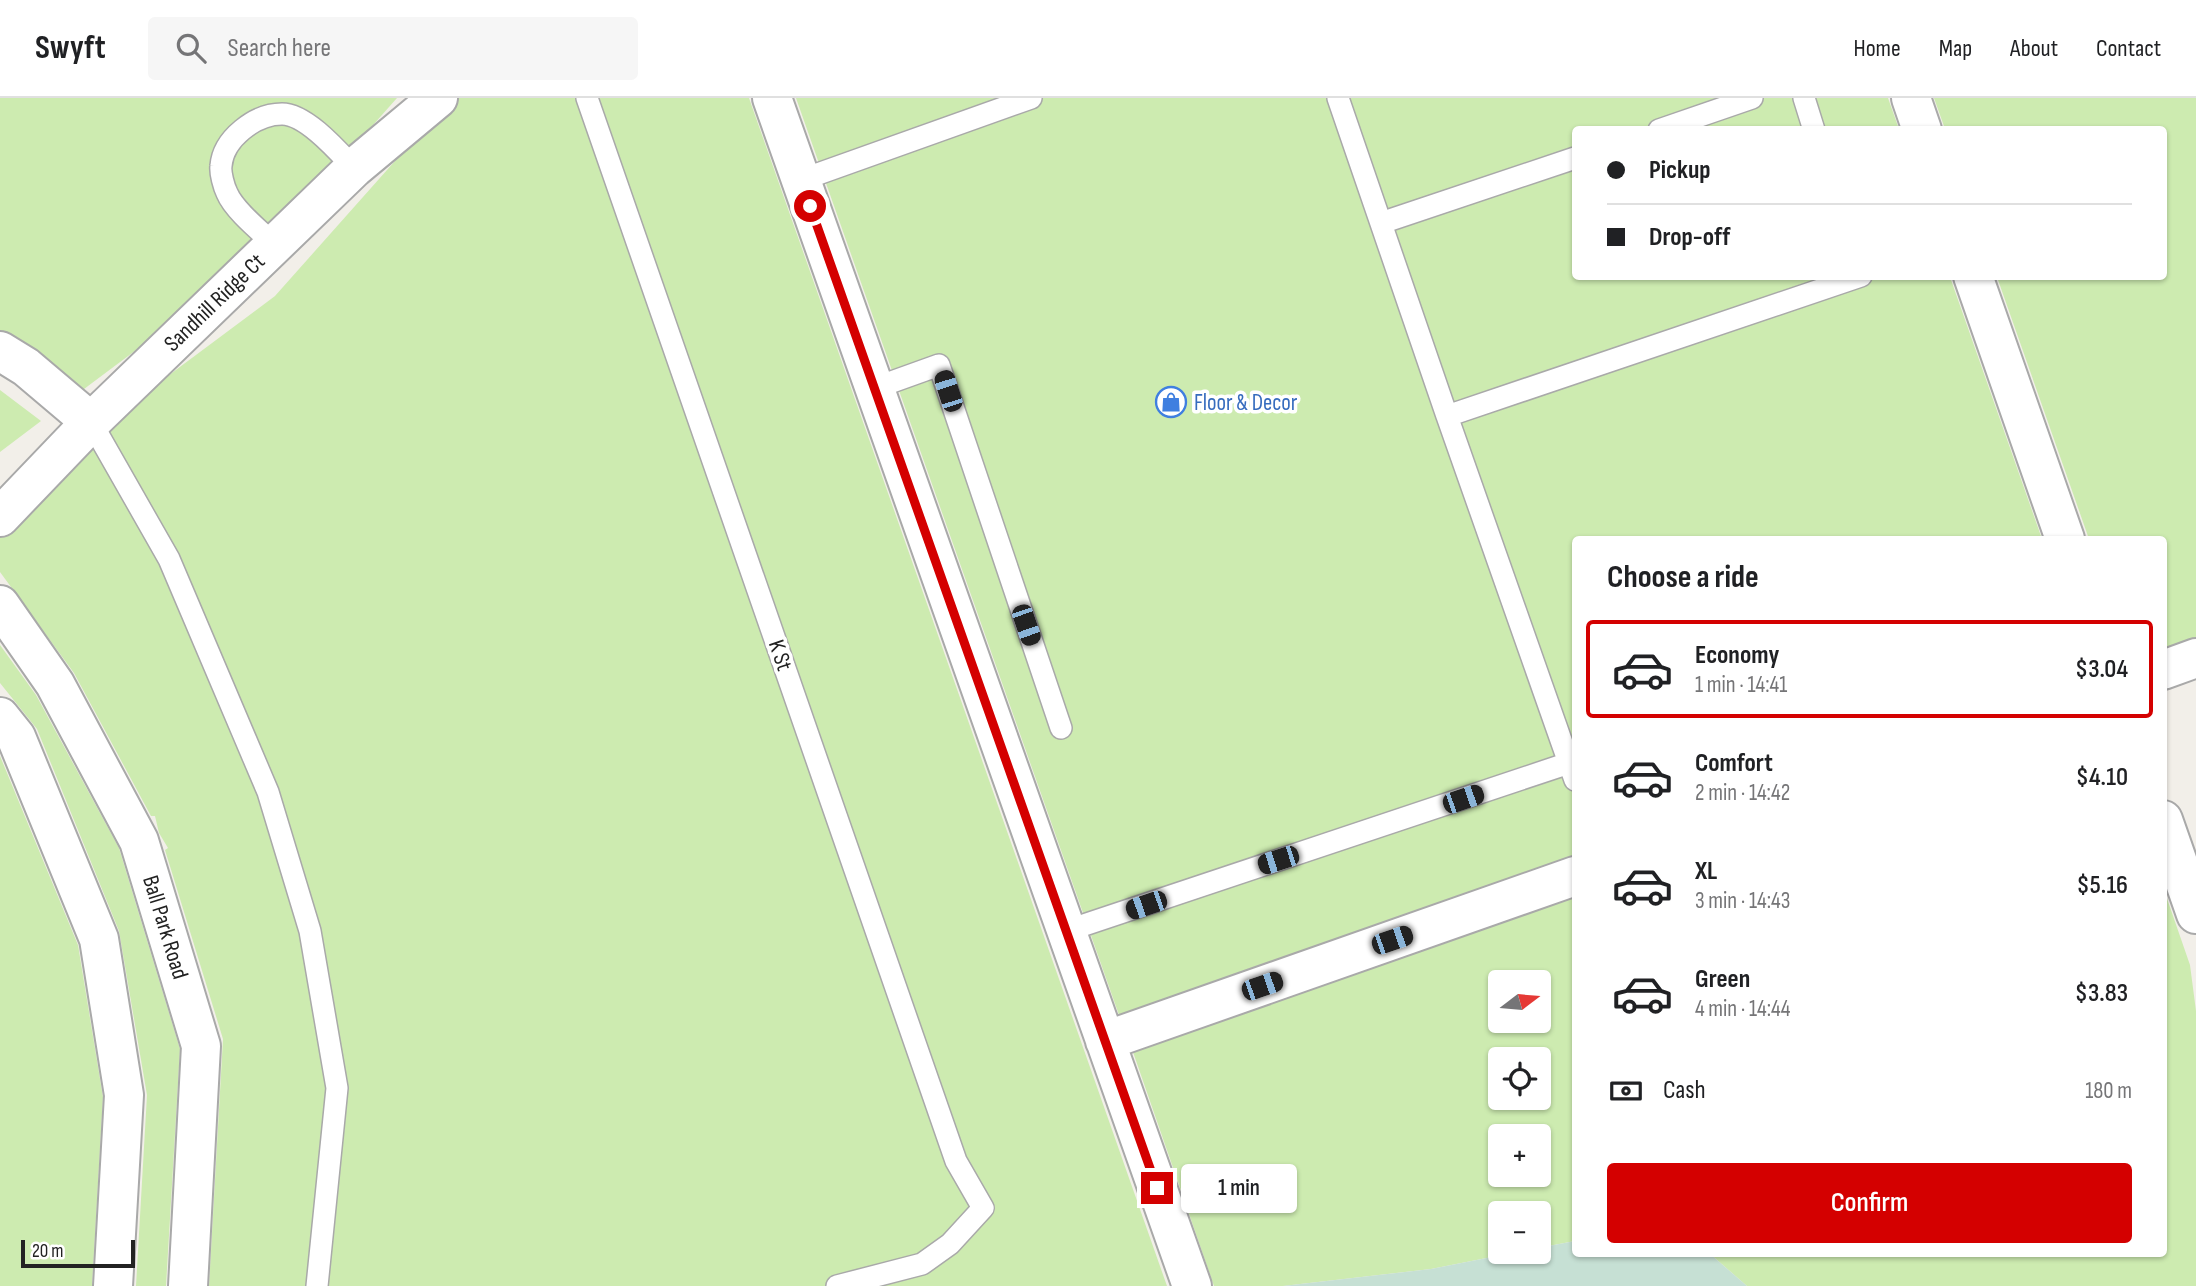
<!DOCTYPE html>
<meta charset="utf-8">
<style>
body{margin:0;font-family:"Sofia Sans Condensed",sans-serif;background:#f6f6f6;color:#202124;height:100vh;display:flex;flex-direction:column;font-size:26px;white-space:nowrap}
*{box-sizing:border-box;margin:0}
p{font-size:23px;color:#757577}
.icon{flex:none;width:38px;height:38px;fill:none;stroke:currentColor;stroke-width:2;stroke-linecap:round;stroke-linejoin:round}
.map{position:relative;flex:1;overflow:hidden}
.drawer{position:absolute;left:1572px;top:438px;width:595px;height:721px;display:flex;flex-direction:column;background:#fff;border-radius:7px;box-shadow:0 2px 5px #0004}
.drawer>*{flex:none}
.banner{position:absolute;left:1572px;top:28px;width:595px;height:154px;border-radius:7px;box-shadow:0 2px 5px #0004;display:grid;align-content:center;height:154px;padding:0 35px;background:#fff}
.needle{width:46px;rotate:74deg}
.fabs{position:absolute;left:1488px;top:872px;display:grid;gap:14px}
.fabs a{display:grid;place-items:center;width:63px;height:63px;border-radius:7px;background:#fff;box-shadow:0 2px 5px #0004;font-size:35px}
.scale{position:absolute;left:21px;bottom:18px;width:114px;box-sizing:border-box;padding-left:7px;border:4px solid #222;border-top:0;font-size:19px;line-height:24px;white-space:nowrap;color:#222;-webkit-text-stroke:5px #fff;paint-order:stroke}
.end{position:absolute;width:32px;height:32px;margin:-16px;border:9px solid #d40000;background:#fff;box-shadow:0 0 0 4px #fff}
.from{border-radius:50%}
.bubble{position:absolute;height:49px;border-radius:7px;background:#fff;box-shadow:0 2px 5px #0004;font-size:23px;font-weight:600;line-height:49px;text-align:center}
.car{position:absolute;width:21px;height:42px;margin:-21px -10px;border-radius:9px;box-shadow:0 0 5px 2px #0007;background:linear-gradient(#222 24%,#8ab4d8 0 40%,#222 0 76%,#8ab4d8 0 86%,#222 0)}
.banner b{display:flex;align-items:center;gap:24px;height:66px;font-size:26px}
.banner b+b{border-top:2px solid #e0e0e0}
.banner i{width:18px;height:18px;background:#202124}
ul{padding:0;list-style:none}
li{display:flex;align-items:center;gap:21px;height:98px;margin:0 14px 10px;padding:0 21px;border:4px solid transparent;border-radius:7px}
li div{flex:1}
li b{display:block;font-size:26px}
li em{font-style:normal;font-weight:600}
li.selected{border-color:#d40000}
li>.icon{width:63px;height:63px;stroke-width:1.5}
h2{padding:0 35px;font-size:32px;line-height:84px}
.pay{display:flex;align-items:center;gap:18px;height:77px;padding:0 35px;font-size:26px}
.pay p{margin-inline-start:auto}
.primary-button{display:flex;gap:14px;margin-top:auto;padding:14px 35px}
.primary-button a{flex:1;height:80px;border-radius:7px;background:#d40000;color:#fff;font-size:28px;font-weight:600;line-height:80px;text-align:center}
header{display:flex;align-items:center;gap:42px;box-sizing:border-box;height:98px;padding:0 35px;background:#fff;border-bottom:2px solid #e0e0e0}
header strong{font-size:33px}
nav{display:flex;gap:38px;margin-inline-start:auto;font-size:24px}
.search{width:490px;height:63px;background:#f6f6f6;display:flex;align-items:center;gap:18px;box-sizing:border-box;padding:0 24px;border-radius:7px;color:#757577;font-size:26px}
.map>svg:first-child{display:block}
</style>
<header>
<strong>Swyft</strong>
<div class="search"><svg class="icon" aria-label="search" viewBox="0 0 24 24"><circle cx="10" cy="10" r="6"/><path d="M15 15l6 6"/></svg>Search here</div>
<nav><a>Home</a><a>Map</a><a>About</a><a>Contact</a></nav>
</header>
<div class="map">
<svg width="2196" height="1188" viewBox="0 0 2196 1188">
<rect width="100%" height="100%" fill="#f2efe9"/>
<path fill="#cdebb0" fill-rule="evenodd" d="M0,0H397L247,169L76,297L0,239Z
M451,0H749L1167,1188H209L223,941L165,752L168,750L159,735L155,718H151L74,575L0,474V403L275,198Z
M796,0H1888L1899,31L1575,32V178L1950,179L2042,441H1575V757L1119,917Z
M1934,0H2196V540L2163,551V441H2089L1997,179L2163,178V32L1945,31Z
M0,292L41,323L0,354Z
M0,547L36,597L119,750L180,951L166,1188H136L147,997L119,833L37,631L0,585Z
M0,658L78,847L103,999L92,1188H0Z
M2163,789L2190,867L2196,913V1188H1747L1709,1155H2163Z
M1575,799V1143L1538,1150V1115H1500V1153H1522L1431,1171L1283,1188H1214L1133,954ZM1500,884H1538V922H1500ZM1500,961H1538V999H1500ZM1500,1038H1538V1076H1500Z"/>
<path fill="#c6e0d4" d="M1575,1143V1155H1709L1747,1188H1283L1431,1171L1522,1153H1538V1150Z"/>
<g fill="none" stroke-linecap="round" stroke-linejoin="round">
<g stroke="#a9a9a9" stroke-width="24">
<path id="service" d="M587,0L956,1063L983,1110L950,1146L922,1166L837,1188
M1338,0L1447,318
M1804,0L1814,32
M1659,32L1752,0
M801,82L1031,0
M1381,125L1575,60
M274,146C260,133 234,112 227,95C224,89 220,75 221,68C223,41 255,16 282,16C306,16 338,53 354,70
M875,290L939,267L1061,630
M91,324L169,461L268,694L310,833L337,990L317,1188
M1575,682L1447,318L1861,178
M1066,833L1569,665"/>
</g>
<g stroke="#a9a9a9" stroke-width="42">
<path id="minor" d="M772,0L1192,1188
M1911,0L1922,32
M1973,178L2065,441
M0,253L26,269L91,324
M0,419L91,324L354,70L438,0
M2163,572L2196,560
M2163,722L2196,816
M1105,943L1575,778"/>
</g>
<g stroke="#a9a9a9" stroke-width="42">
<path id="tertiary" d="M0,507L55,586L139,743L201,948L188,1188
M0,619L16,639L99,841L124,997L113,1188"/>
</g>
<use href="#service" stroke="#fff" stroke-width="21"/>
<use href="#minor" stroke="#fff" stroke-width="38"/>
<use href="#tertiary" stroke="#fff" stroke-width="38"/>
</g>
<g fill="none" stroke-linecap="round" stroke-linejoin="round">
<path stroke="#d40000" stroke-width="9" d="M810,108L1157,1090"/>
</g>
<defs>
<g id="shop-ring" transform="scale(1.575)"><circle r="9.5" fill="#fff" stroke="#3f7fe0" stroke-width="1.5"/><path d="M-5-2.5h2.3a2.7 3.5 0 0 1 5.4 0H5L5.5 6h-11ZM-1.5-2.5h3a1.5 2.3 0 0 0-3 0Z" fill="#3f7fe0"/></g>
</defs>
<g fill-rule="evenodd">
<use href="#shop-ring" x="1171" y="304"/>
</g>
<g text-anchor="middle" stroke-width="7" stroke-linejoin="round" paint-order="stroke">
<g font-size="23" fill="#222" stroke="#fff">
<text transform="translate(214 204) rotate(-44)" y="8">Sandhill Ridge Ct</text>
<text transform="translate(781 557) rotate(71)" y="8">K St</text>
<text transform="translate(166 829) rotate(73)" y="8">Ball Park Road</text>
</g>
<g font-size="23" fill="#366cbe" stroke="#fff" text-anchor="start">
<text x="1194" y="312">Floor &amp; Decor</text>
</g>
</g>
</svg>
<div class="fabs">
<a><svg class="needle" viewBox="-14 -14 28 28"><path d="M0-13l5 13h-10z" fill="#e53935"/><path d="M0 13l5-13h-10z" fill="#757577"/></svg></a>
<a><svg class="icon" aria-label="locate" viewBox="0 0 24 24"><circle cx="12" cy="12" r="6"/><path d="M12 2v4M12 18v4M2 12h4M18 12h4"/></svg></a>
<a>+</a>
<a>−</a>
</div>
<div class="scale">20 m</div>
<i class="end from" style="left:810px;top:108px"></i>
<i class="end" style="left:1157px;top:1090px"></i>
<div class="bubble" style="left:1181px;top:1066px;width:116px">1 min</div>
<i class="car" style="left:948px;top:293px;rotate:342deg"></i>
<i class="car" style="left:1026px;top:527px;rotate:161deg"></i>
<i class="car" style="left:1463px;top:701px;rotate:71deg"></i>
<i class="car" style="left:1278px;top:762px;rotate:252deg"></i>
<i class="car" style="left:1146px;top:807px;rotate:251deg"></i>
<i class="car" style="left:1392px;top:842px;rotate:71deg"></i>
<i class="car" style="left:1262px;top:888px;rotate:71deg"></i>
<div class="banner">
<b><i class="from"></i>Pickup</b>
<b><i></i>Drop-off</b>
</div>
<section class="drawer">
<h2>Choose a ride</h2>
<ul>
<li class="selected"><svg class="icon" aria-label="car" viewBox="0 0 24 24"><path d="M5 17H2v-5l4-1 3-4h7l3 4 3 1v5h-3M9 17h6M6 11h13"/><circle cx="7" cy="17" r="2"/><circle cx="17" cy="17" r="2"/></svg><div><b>Economy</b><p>1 min · 14:41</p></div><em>$3.04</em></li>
<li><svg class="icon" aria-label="car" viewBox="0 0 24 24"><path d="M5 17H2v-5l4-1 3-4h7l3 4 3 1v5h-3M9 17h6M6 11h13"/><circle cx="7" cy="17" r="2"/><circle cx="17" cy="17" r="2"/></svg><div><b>Comfort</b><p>2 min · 14:42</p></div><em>$4.10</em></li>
<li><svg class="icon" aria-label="car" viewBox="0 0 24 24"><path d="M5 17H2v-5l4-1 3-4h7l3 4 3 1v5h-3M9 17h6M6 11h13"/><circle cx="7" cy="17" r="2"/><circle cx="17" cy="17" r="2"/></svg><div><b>XL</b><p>3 min · 14:43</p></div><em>$5.16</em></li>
<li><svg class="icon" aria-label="car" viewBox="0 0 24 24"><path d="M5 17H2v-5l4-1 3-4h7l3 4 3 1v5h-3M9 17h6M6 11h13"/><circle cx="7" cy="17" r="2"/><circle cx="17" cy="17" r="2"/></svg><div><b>Green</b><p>4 min · 14:44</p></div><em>$3.83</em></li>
</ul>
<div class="pay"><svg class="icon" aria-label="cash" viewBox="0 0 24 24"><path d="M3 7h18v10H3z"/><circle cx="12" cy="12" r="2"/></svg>Cash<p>180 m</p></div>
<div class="primary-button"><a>Confirm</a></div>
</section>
</div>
